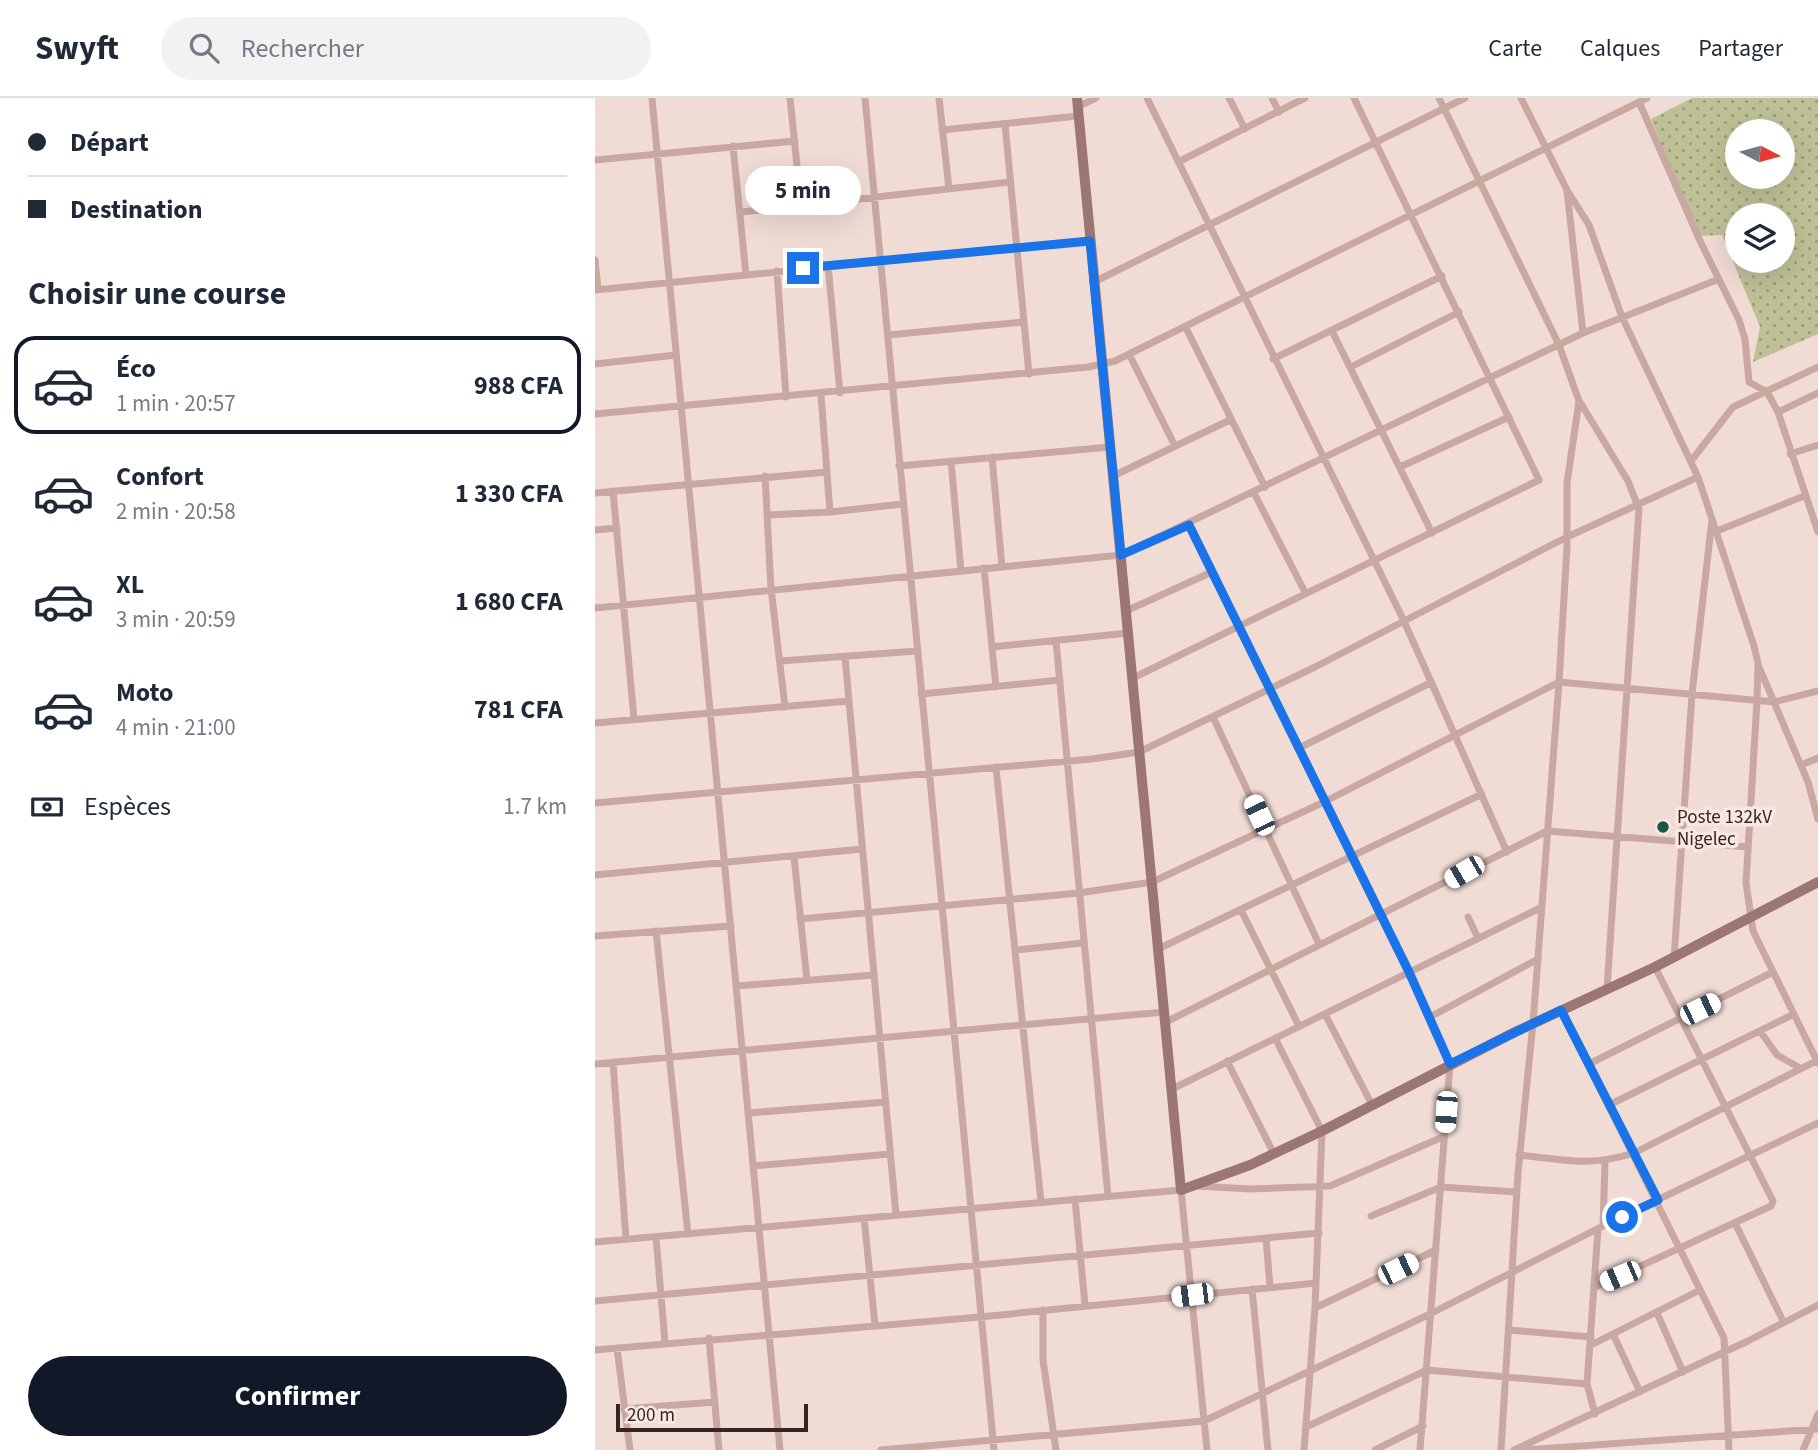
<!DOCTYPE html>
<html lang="fr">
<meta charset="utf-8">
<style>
body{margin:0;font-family:"Source Sans 3",sans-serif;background:#f2f2f3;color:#1f2937;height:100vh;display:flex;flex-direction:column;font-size:26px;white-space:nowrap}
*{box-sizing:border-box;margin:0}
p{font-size:23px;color:#747a83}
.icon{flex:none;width:38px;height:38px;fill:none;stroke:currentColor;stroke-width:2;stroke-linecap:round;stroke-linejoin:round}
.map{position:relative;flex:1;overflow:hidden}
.sheet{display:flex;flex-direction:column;background:#fff;width:595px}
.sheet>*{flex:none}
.banner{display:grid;align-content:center;height:154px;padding:0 28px;background:#fff}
.needle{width:46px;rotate:96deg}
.fabs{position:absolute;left:1130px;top:21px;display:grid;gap:14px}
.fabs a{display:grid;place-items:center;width:70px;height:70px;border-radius:50%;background:#fff;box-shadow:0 7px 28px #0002;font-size:35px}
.scale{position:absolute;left:21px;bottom:18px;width:192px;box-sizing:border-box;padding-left:7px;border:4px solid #332524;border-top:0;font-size:19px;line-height:24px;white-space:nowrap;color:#332524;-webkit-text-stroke:5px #f9e7e1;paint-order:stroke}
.end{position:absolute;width:32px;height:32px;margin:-16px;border:9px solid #1a73e8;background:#fff;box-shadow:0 0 0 4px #fff}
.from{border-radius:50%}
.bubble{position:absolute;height:49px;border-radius:24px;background:#fff;box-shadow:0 7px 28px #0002;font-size:23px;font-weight:700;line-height:49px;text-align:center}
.car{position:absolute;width:21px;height:42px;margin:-21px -10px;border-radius:9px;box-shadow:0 0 5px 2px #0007;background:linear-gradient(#fff 24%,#345 0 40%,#fff 0 76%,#345 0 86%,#fff 0)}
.banner b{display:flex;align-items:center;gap:24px;height:66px;font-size:26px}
.banner b+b{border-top:2px solid #e0e1e3}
.banner i{width:18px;height:18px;background:#1f2937}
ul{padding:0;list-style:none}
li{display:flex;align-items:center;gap:21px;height:98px;margin:0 14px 10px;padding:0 14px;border:4px solid transparent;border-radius:21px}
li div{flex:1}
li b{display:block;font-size:26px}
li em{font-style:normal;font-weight:700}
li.selected{border-color:#111827}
li>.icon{width:63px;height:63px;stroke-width:1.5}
h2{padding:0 28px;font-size:32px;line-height:84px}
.pay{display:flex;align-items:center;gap:18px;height:77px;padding:0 28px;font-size:26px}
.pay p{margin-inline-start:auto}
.primary-button{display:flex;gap:14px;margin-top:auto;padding:14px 28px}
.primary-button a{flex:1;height:80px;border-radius:42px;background:#111827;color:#fff;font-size:28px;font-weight:700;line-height:80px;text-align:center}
header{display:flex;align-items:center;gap:42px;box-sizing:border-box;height:98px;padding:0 35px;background:#fff;border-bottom:2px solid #e0e1e3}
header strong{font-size:33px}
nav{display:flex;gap:38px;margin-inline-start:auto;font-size:24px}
.search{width:490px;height:63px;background:#f2f2f3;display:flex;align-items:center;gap:18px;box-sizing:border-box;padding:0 24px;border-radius:38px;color:#747a83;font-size:26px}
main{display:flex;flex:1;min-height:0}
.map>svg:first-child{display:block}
</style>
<header>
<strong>Swyft</strong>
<div class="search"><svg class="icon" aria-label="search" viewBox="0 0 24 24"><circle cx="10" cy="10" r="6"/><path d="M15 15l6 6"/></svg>Rechercher</div>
<nav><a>Carte</a><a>Calques</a><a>Partager</a></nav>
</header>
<main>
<section class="sheet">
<div class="banner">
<b><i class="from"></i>Départ</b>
<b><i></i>Destination</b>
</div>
<h2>Choisir une course</h2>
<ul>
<li class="selected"><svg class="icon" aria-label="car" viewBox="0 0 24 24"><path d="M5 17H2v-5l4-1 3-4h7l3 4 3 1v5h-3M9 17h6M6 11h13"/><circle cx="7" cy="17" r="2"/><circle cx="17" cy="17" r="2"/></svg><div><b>Éco</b><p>1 min · 20:57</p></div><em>988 CFA</em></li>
<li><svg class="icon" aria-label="car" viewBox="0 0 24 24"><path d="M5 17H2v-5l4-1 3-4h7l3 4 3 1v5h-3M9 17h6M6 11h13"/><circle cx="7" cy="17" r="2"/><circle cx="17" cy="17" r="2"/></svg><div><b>Confort</b><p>2 min · 20:58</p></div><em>1 330 CFA</em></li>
<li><svg class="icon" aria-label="car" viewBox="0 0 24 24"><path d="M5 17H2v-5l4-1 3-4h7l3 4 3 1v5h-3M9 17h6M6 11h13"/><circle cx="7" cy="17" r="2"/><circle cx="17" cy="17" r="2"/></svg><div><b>XL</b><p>3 min · 20:59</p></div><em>1 680 CFA</em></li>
<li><svg class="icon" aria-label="car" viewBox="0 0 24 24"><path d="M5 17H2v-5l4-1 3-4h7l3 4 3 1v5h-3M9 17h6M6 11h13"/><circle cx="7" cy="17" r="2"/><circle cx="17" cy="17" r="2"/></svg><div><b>Moto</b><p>4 min · 21:00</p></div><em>781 CFA</em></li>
</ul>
<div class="pay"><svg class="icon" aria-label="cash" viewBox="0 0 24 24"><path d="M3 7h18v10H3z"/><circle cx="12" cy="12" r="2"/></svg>Espèces<p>1.7 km</p></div>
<div class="primary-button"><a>Confirmer</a></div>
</section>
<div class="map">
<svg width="1223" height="1352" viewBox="0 0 1223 1352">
<defs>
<pattern id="park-dots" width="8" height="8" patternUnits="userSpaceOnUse" patternTransform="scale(1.75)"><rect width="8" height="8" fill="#bec096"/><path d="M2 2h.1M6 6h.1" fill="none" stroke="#9b9c7a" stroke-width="1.8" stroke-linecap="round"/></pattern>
</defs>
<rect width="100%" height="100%" fill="#f1dcd5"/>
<path fill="url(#park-dots)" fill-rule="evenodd" d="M1097,0H1223V236L1158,264L1165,229L1127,137L1103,138L1056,21ZM1143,33H1188V79H1143ZM1143,117H1188V163H1143Z"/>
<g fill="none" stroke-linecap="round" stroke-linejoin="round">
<path stroke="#c9a8a2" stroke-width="7" d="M57,0L185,1352
M195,0L206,107
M270,0L399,1352
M344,0L354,91
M552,0L808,521L912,754
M634,0L650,31
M677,0L684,14
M844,0L964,247L984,303L972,385V449L964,584L938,925L923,1075L906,1352
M926,0L972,92L994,127L1027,219L1103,379L1159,548L1163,565L1162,603L1151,785L1158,833L1223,965
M1044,4L1106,145L1144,222L1150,241L1154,284L1172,294L1183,314L1223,434
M482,9L501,0
M410,26L434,276
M347,32L483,18
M138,48L151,177
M0,62L200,43
M583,64L710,0
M972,93L988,235
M146,114L415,84
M0,162L3,191
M233,167L245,295
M182,173L191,299
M499,184L870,0
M0,192L495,143
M591,230L670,389
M737,233L837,435
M293,237L428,224
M535,258L580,348
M678,261L847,178
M0,266L81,257
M756,269L864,214
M226,297L235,414
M985,304L1033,383L1044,411L1012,891
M1183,314L1223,295
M0,316L493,269L520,263L1052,0
M1195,356L1223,347
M397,359L407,469
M356,363L366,473
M1096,363L1138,309L1223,269
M304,368L515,349
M805,369L914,319
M170,378L176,490L190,609
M518,378L635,322
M18,393L39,621
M0,395L232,374
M659,395L711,496
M173,417L235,414L308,406
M594,427L814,874L855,966L825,1352
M0,432L22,430
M1122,433L1209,398
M389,470L401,589
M0,510L526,457L988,235L1124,181
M531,513L617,474
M461,543L513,1098
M397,549L533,535
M250,559L301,1117
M185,563L322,553
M1164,569L1213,684L1223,721
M538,580L944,382L759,0
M326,596L465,582
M618,619L724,846
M0,625L254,603
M704,650L835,585
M1206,667L1223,660
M401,669L446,1104
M0,705L497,661L544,654L720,569L972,439L1103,379
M199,759L212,882
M0,777L267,751
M646,812L704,928
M873,819L883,840
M205,821L484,795L557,784L729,704L964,584L1179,604L1223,593
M61,833L93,1136
M0,838L136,828
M563,851L887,696
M421,852L488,845
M1079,860L1097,596L1117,421
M142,888L279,877
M966,912L1129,1240L1134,1352
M730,916L777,1007
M835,919L943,861
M571,924L952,733L1153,749
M1165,933L1182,957L1205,970
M680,940L727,1033L720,1210L709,1352
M632,963L679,1056
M18,964L31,1141
M0,966L569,914
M994,966L1178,874
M577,991L947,809
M1014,1007L1197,917
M153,1015L291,1004
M924,1057C970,1062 994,1069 1039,1055L1223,962
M158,1068L295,1056
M602,1088L655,1091L735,1088L850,1038
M480,1101L490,1207
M776,1118L846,1089L921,1094
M269,1120L280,1227
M1140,1125L1188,1223
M1008,1128L1010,1064
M61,1139L70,1244
M671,1140L675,1189
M0,1144L586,1092L612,1352
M1000,1189L1176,1108L1178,1103L1060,869
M657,1191L673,1352
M0,1203L724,1135
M720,1210L841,1152
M448,1212V1262L461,1352
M1062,1215L1088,1274
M914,1232L996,1239
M1018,1236L1045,1294
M114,1240L124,1352
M996,1247L1105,1192
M22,1250L35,1352
M0,1252L385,1219L721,1185
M29,1311L120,1304
M1000,1316L992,1286L1003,1131
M711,1329L832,1272L992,1286
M286,1352L609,1323L835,1216L1008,1128L1223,1025
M780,1352L828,1328
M919,1352L1153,1243L1223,1207
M928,1352L1223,1331
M1208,1352L1223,1316"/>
<path stroke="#9c7673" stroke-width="10" d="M482,0L586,1092L655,1067L727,1033L920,934L1060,869L1223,784"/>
</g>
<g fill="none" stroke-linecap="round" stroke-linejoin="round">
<path stroke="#1a73e8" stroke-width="9" d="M208,170L495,143L526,457L594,427L814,874L855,966L966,912L1063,1102L1027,1119"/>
</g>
<circle fill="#195548" stroke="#f9e7e1" stroke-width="2.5" cx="1068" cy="729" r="7"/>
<g text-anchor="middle" stroke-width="7" stroke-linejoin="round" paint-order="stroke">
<g font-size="19" fill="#332524" stroke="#f9e7e1" text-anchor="start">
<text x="1082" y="725">Poste 132kV<tspan x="1082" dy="22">Nigelec</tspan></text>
</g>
</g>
</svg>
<div class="fabs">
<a><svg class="needle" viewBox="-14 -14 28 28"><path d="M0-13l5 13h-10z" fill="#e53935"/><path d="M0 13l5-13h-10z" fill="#747a83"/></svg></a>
<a><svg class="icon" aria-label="layers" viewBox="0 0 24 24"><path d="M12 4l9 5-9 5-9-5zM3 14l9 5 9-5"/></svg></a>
</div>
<div class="scale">200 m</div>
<i class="end from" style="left:1027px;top:1119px"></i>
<i class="end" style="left:208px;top:170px"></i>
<div class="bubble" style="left:150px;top:68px;width:116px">5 min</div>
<i class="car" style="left:664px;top:717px;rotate:335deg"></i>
<i class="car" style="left:869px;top:774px;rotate:240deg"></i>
<i class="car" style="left:1105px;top:911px;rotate:64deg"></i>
<i class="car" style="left:851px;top:1014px;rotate:184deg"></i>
<i class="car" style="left:803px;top:1171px;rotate:64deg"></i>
<i class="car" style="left:1025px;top:1178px;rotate:247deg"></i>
<i class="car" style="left:597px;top:1197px;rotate:263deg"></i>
</div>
</main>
